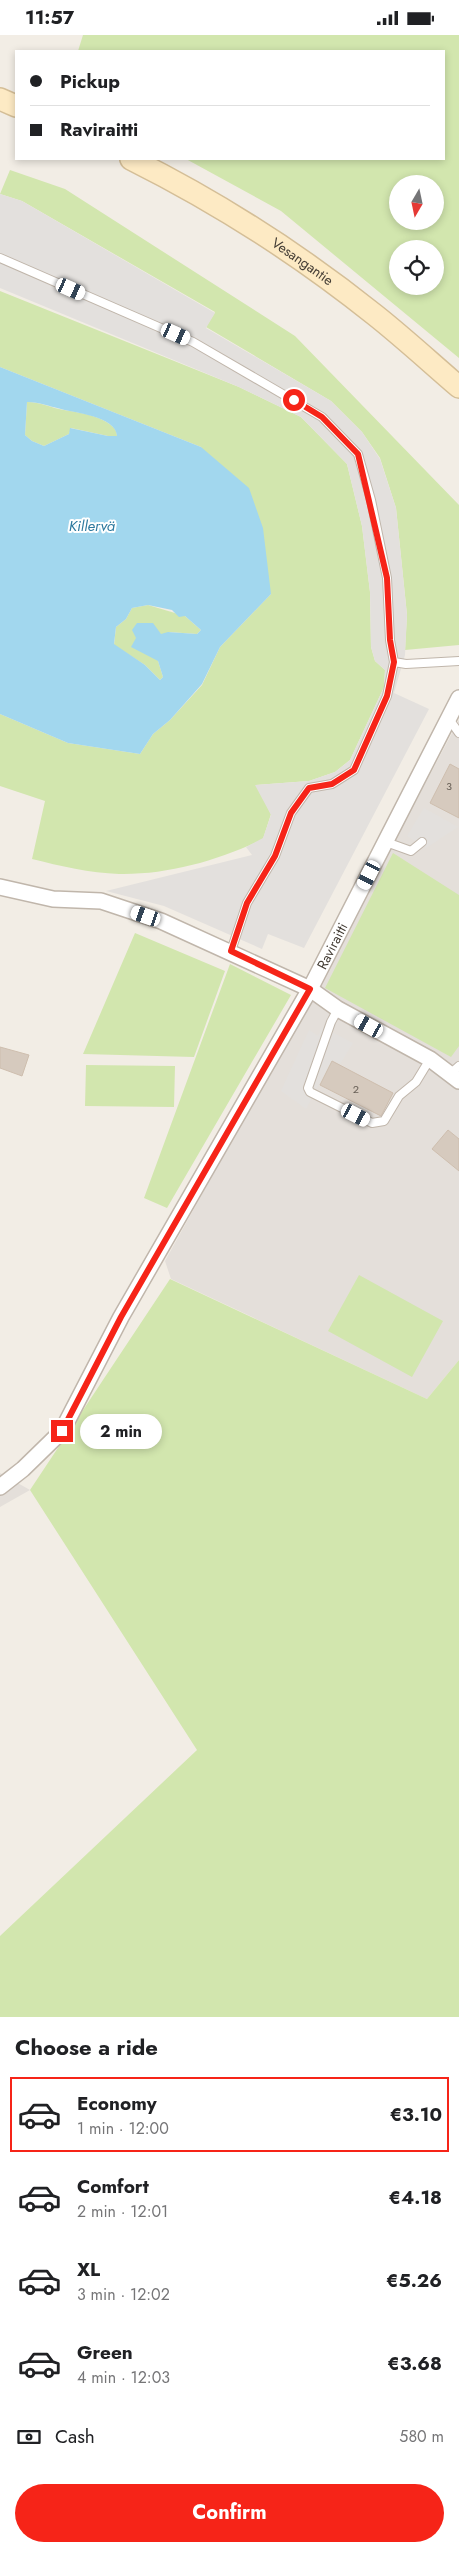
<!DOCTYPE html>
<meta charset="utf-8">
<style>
body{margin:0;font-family:Jost,sans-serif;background:#f2f2f2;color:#202124;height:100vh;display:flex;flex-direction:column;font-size:19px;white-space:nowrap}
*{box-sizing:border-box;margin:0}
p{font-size:16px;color:#757577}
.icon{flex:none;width:28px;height:28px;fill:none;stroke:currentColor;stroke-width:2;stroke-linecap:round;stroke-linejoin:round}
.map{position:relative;height:1982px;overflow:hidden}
.details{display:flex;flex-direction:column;background:#fff;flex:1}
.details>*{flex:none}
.banner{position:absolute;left:15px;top:15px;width:430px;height:110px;border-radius:0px;box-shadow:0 2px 8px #0003;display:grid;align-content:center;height:110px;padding:0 15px;background:#fff}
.needle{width:32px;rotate:189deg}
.buttons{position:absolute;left:389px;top:140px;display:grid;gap:10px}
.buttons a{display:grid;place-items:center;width:55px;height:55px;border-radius:50%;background:#fff;box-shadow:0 2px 8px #0003;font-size:25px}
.end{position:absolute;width:22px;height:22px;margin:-11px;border:6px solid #f62418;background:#fff;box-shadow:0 0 0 2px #fff}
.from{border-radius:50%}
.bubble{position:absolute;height:35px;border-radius:18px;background:#fff;box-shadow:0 2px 8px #0003;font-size:16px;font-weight:700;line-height:35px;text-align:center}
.car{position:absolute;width:15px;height:30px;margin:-15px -8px;border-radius:6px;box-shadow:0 0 4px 1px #0007;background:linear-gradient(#fff 24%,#345 0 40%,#fff 0 76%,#345 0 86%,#fff 0)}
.banner b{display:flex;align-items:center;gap:18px;height:48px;font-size:19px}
.banner b+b{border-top:1px solid #e0e0e0}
.banner i{width:12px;height:12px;background:#202124}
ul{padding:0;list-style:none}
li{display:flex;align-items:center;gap:15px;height:75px;margin:0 10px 8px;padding:0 5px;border:2px solid transparent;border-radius:0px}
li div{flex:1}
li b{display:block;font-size:19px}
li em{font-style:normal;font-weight:700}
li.active{border-color:#f62418}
li>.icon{width:45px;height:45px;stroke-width:1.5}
h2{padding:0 15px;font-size:22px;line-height:60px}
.pay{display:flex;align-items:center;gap:12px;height:55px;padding:0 15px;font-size:19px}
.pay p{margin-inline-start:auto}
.primary-button{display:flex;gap:10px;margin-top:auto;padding:10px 15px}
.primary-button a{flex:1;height:58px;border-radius:30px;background:#f62418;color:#fff;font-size:20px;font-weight:700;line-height:58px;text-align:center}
.status{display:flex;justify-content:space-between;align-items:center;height:35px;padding:0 25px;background:#fff;direction:ltr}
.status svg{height:14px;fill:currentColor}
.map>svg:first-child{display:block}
</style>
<div class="status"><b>11:57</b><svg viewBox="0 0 49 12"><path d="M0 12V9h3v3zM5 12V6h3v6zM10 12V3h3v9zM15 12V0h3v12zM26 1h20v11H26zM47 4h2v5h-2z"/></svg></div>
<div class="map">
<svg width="459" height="1982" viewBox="0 0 459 1982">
<rect width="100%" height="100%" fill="#f2ede5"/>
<path fill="#e4dfda" d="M459,685V1325L427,1364L171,1244L165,1226L325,937Z
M0,1438L30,1455L0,1472Z"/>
<path fill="#d2e6ae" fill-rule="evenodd" d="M83,0H459V323L281,176L186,124H444V16H78ZM398,149H435V186H398ZM398,214H435V251H398Z
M10,135L65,154L295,301L459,470V610L405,615L407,580L396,473L380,423L362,397L331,366L206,292L215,277L22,166L0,159Z
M0,256L239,352L301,382L347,429L362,491L370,557L371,612L375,626L385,635L384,652L350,725L335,737L309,746L256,750L271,779L263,804C220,825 168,840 119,839C90,838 60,831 32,824L45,766L0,751V679L68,708L140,719L153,699L170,685L202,650L220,612L271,559L201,412L0,332Z
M27,367C41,367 51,373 64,375C77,377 117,383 117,401H108L71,393L69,399L44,411L32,406L25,400Z
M148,570L185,581L201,595L197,599L169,597L158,626L163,642L160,645L145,630L114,610L116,592L126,584L132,573Z
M393,818L459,860V1011L451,1022L325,953Z
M135,898L225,936L194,1022L83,1019Z
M230,929L291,960L167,1173L144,1163Z
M86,1030L175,1031L174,1072L85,1071Z
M359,1240L443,1286L412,1342L328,1296Z
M170,1244L427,1364L459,1325V1982H0V1901L197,1715L30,1455Z"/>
<path fill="#e3e0dd" d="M0,159L22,166L215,278L206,293L331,366L362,397L380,424L396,473L407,580L405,620L394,658L429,674L304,913L268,899L262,914L164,871L106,856L252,820L246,812L263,803L271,780L255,750L309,746L335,737L350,725L384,652L385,635L375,626L371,612L370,557L362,491L347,429L301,382L239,352L0,253Z
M424,773L458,792L426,813L407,801Z
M322,992L353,1008L340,1029L332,1025L306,1074L281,1056L309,995L318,1001Z"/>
<path fill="#a2d7ee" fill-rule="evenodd" d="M0,332L201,412L249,453L263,493L271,559L220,612L202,649L170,685L153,699L140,719L68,708L0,679ZM27,367C40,367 48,371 61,374C74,378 116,381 117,401H108L70,393L69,399L44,411L32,406L25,400ZM148,570L172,575L179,582L185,581L201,595L197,599L168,597L161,599L153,588H137L132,595L136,603L131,612L158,626L163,642L160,645L145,630L114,609L116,592L126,584L132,573Z"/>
<path fill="#d6cabe" stroke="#cebeae" d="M450,729L459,734V783L430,768Z
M0,1012L29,1020L22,1041L0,1033Z
M332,1026L393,1058L381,1081L320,1050Z
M448,1095L459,1104V1136L432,1114Z"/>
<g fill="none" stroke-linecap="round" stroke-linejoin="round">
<g stroke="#c0b6ab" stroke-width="10">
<path id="lane" d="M0,223L193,307L322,382L358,419L371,465L387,543L390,605L394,627L387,661L354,735L332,749L309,753L291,778L275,821L247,868L231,916
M394,627L406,629L459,626
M449,684L459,698
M386,807L411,816L422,807
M338,974L331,987L308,1053L310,1057L372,1088L384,1086L399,1061L416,1047L430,1024
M450,1039L459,1031"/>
</g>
<g stroke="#c0b6ab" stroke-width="18">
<g id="street">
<path d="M0,852L53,864L101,866L161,886L310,954L338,974L430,1024L459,1046"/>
<path id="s1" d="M0,1452L23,1434L62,1396L121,1282L310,954L459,663"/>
</g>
</g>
<g stroke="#d4be97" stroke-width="24">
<g id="secondary">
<path d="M0,64L16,71"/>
<path id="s2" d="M131,124C217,167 300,220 375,280C404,303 431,328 459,352"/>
</g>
</g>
<use href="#lane" stroke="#fff" stroke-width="8"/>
<use href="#street" stroke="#fff" stroke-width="15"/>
<use href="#secondary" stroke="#fdeac4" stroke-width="21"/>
</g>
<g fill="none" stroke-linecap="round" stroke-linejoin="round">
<path stroke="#f62418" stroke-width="6" d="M62,1396L121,1282L310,954L231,916L247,868L275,821L291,778L309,753L332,749L354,735L387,661L394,627L390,605L387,543L358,419L322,382L294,365"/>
</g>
<g text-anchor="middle" stroke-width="4" stroke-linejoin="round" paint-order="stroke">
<g font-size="11" fill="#686057">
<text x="449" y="755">3</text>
<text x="356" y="1058">2</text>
</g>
<g font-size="14" fill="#443d35" stroke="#fff">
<text dy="5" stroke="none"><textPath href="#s2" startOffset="200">Vesangantie</textPath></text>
<text dy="5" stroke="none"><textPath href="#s1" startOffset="639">Raviraitti</textPath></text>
</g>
<g font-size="15" font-style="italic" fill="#2d799e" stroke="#fff">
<text x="92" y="496">Killervä</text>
</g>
</g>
</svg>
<div class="buttons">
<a><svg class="needle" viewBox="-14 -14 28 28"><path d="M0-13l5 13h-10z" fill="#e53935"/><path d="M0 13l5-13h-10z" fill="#757577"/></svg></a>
<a><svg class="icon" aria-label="locate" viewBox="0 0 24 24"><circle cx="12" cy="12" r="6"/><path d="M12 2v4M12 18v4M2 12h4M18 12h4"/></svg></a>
</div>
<i class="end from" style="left:294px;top:365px"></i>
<i class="end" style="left:62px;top:1396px"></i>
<div class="bubble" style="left:80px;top:1379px;width:82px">2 min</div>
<i class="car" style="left:71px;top:254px;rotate:114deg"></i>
<i class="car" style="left:176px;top:299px;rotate:114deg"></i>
<i class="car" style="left:369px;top:840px;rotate:207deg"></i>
<i class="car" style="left:146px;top:881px;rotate:289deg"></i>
<i class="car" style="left:369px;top:991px;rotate:299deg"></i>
<i class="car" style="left:356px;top:1080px;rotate:117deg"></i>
<div class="banner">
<b><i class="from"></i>Pickup</b>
<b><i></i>Raviraitti</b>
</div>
</div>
<section class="details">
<h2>Choose a ride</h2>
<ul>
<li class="active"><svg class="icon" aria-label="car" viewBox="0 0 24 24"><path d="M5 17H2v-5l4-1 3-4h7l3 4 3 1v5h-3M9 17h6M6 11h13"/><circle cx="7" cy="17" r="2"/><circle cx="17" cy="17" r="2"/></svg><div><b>Economy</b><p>1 min · 12:00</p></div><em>€3.10</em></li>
<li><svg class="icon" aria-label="car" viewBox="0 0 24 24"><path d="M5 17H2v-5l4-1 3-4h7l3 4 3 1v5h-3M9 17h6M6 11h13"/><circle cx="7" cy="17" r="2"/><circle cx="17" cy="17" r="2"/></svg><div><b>Comfort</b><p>2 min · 12:01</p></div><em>€4.18</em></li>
<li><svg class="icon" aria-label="car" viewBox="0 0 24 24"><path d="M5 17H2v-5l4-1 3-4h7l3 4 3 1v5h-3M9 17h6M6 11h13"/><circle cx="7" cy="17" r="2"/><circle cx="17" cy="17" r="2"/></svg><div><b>XL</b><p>3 min · 12:02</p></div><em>€5.26</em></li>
<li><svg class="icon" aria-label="car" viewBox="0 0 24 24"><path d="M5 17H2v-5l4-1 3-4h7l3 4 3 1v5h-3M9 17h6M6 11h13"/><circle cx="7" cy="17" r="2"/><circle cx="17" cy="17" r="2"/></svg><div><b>Green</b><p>4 min · 12:03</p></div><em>€3.68</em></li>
</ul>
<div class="pay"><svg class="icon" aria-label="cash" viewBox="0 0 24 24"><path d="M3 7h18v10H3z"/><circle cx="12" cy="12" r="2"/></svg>Cash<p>580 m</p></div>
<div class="primary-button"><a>Confirm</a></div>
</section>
